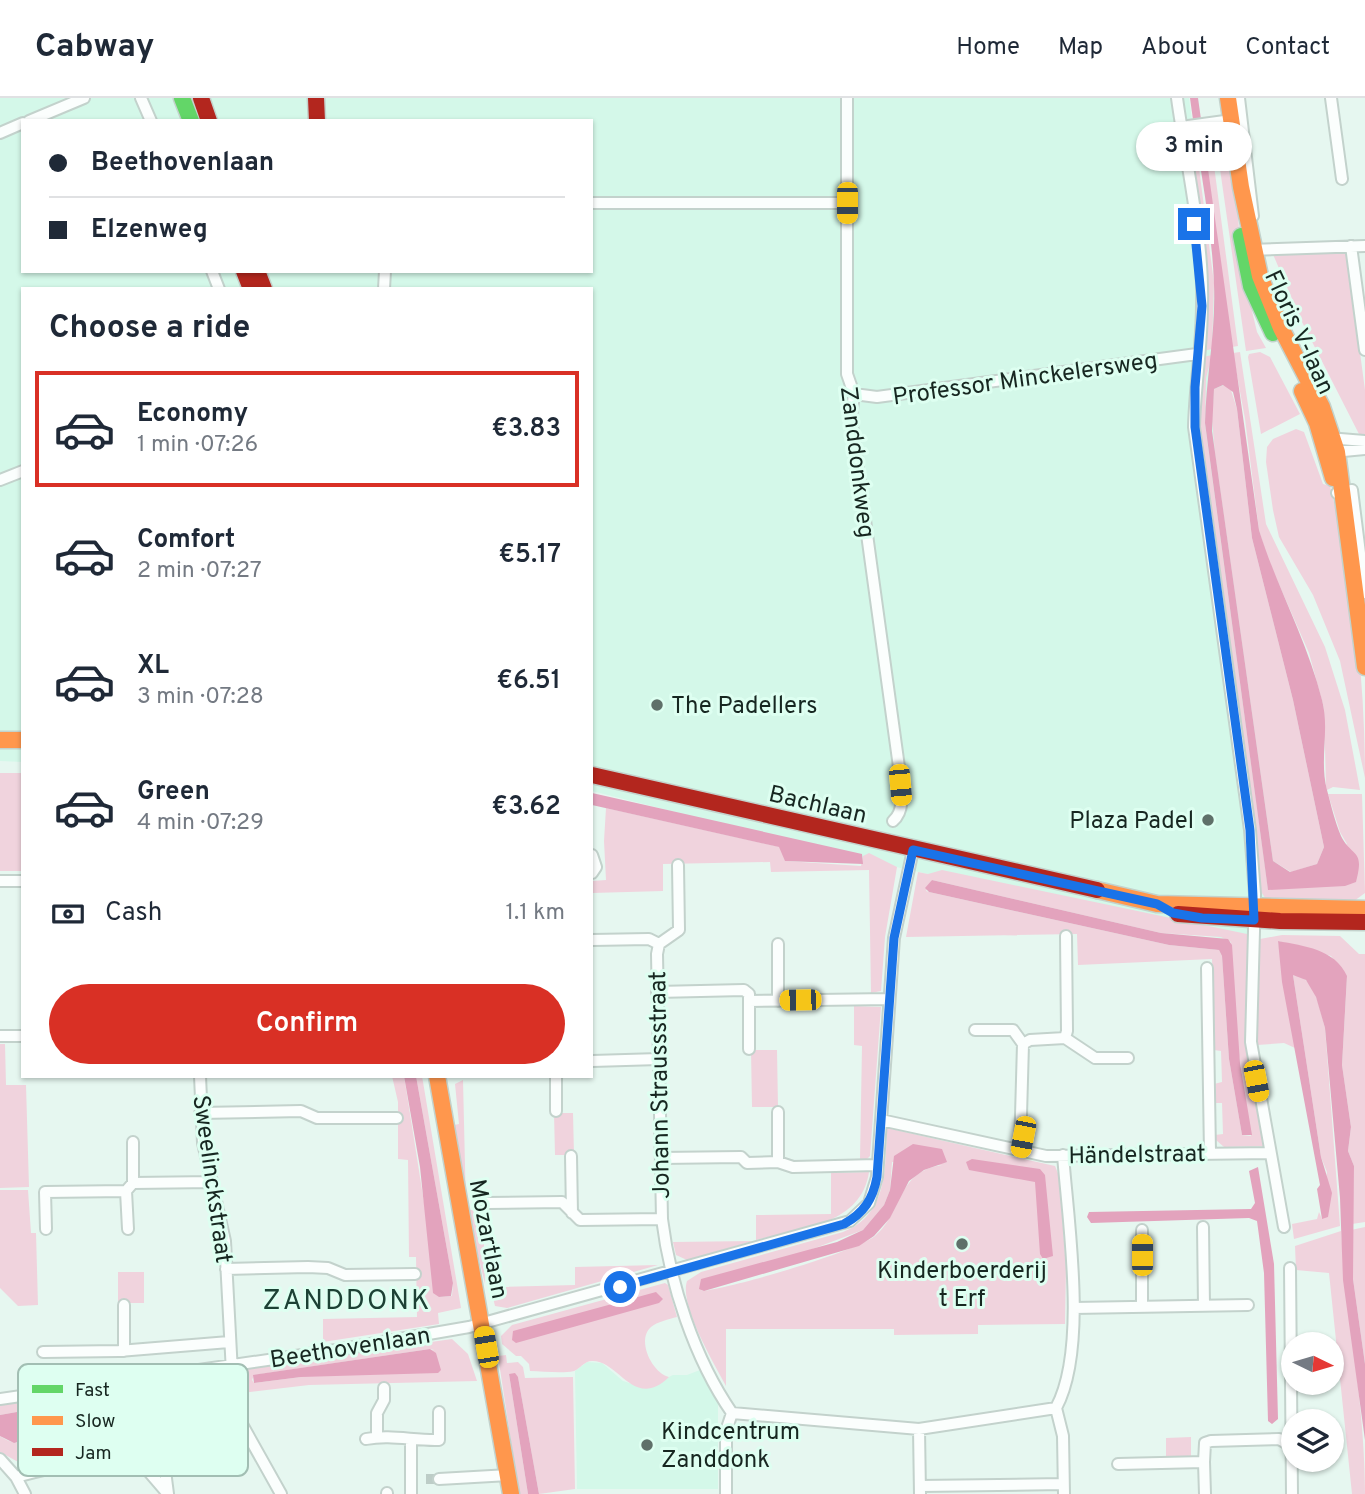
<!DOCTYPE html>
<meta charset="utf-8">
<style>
body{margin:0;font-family:Overpass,sans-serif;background:#f2f2f3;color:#1f2937;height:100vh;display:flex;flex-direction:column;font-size:26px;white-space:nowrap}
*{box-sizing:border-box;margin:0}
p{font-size:23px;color:#747a83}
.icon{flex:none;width:38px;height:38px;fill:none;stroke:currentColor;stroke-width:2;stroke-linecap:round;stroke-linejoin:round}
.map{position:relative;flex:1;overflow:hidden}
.side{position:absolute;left:21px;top:189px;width:572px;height:791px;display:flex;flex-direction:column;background:#fff;border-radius:0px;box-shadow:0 2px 5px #0004}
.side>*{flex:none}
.hud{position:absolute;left:21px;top:21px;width:572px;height:154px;border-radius:0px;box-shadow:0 2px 5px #0004;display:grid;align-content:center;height:154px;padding:0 28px;background:#fff}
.needle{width:46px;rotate:95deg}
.tools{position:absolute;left:1281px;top:1234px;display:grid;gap:14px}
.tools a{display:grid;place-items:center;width:63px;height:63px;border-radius:50%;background:#fff;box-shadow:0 2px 5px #0004;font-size:35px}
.end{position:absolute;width:32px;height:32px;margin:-16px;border:9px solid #1a73e8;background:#fff;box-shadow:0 0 0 4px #fff}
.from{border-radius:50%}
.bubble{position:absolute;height:49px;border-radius:24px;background:#fff;box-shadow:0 2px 5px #0004;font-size:23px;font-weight:600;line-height:49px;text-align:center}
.car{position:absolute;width:21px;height:42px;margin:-21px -10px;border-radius:9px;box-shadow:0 0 5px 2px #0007;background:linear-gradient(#f5c518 24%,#345 0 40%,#f5c518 0 76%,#345 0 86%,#f5c518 0)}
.hud b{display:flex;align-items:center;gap:24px;height:66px;font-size:26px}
.hud b+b{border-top:2px solid #e0e1e3}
.hud i{width:18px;height:18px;background:#1f2937}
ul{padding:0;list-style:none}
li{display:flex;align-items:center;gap:21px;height:116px;margin:0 14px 10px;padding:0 14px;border:4px solid transparent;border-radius:0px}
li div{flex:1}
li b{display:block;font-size:26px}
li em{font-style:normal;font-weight:600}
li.selected{border-color:#d93025}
li>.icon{width:63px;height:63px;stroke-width:1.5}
h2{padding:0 28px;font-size:32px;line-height:84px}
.pay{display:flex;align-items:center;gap:18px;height:77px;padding:0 28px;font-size:26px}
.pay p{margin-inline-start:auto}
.cta{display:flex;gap:14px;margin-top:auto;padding:14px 28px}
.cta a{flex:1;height:80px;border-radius:42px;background:#d93025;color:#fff;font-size:28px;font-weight:600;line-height:80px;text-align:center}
header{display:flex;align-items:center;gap:42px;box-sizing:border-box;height:98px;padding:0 35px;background:#fff;border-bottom:2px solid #e0e1e3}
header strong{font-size:33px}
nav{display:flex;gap:38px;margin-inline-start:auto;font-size:24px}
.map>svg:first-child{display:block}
</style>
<header>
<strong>Cabway</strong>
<nav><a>Home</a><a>Map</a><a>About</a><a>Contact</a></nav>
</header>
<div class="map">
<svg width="1365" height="1396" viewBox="0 0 1365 1396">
<rect width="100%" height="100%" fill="#e6f7f0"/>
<path fill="#d4f8e9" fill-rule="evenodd" d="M0,0H1189L1226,281L1280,803L1242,845L869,763L592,693V191H23V664L0,663ZM23,23H592V173H23Z
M587,1264L602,1265L623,1283L645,1290L673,1277H687L700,1272L718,1305V1391H577L575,1273Z"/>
<path fill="#f0d3dd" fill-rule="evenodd" d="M1222,28L1227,30L1236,92L1242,171L1257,234L1266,250L1246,253L1214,29Z
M1209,30L1238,248L1232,249L1202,31Z
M1190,32H1194L1214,185L1212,251L1203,253L1208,201L1200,136L1203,132L1187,38Z
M1346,150L1365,292V336L1360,338L1302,224L1272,154Z
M1240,254L1266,426L1325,549L1345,612L1360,692L1333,689L1327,692L1326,688L1324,610L1309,555L1267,459L1259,432L1245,321L1233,255Z
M1260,254L1270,259L1300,316L1261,336L1248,259L1249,256Z
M1212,257L1206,280L1205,326L1268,791L1296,790L1347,746L1340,734L1328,696H1362L1365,795L1350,806H1269L1260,792L1201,340L1199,301L1203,259Z
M1224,287L1230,289L1237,311L1252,440L1293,602L1324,749L1317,766L1291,774L1273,763L1215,355L1212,321L1214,291Z
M1296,331L1304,334L1323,386L1330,388C1354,483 1365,582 1365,680L1340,563L1313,497L1279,439L1273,412L1266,364L1267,349L1273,341Z
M0,675H23V773H0Z
M606,710L780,749L786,763L861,768L863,758L869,755L897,769L885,839L881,893L871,895L869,772L771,774L770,764L663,766V793L592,795V783L606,782L604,743Z
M942,772L1247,836L1248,960L1264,1048L1224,1049L1216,1042L1215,1037L1223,1036L1222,1005H1215L1214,986L1222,984L1221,953L1214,952L1212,861L1078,867L1077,836L906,839L918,774L928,776ZM932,782L1161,835L1221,839L1231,844L1237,944L1251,1038L1242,1037L1229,961L1222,858L1219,852L1169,847L929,794L926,793Z
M1282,837L1340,838L1359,856H1365V1124L1352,1126L1354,1068L1348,1053L1351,1029L1342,967L1347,879L1331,858L1278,843L1295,950L1284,945L1257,947L1260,841Z
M1293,877C1315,877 1320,913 1325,930L1340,1128L1294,1141L1292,1126L1317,1121L1319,1114L1322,1121L1327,1074L1321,1059Z
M854,908L881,909L870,1058L867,1061H860L862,948L854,947Z
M0,946H5L6,987H26L29,1089L0,1090Z
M751,952H777L778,1009H752Z
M392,978H404L439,1199L452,1198L453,1185L416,978H422L461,1210L438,1215L439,1226L323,1244V1221L417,1219L416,1159H409L408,1062L398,1061V1004Z
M463,982L466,1110L454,1027L459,1026L455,986Z
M554,1015H573L574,1057H555Z
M887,1030L1055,1068L1059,1078L1066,1170L1065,1226L978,1227V1236L894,1237V1231H726V1288C714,1265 679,1207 687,1183L701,1174L843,1134C888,1117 885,1071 887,1030ZM892,1064L942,1067C896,1074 904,1113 875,1138C855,1154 729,1191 701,1193L863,1132L884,1107L890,1092Z
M869,1074C861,1128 799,1130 756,1142V1117L831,1116V1075Z
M0,1092H28L31,1135H36L38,1207L18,1208L0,1190Z
M467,1112H483L485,1186Z
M1365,1129V1266L1353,1181L1351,1132Z
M1341,1133C1347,1221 1365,1307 1365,1396H1352L1329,1175L1296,1172L1295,1148Z
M753,1143L687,1162L676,1157L673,1144Z
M658,1167L507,1210L495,1208L487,1175L499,1189L575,1187V1169Z
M118,1174H144V1205H118Z
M665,1185L668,1187L677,1219C669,1221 657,1224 651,1229C636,1242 652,1275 669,1279C634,1313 619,1262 592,1263C584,1263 580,1271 574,1273C561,1276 543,1273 530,1273L529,1266L521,1258H516L502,1246L501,1238L512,1227Z
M452,1241L468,1256L477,1283L309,1287L242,1295L241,1274L249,1270ZM430,1251L434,1252L301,1279L254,1285L252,1282L254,1277Z
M506,1257L507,1265L518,1264L523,1269L525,1280L573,1279L575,1391L539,1396L518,1279L509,1276L528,1396H519L498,1258Z
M199,1274L201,1281L0,1317V1303Z
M142,1300L141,1312L134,1313L133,1330L141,1331L138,1357L130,1360L125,1356L126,1340L102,1337L100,1353L67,1355L20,1365L0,1354V1338C36,1362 40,1318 66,1311C90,1304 117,1303 142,1300Z
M1191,1339V1361H1166V1340Z"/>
<path fill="#e3a3bd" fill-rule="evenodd" d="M1190,0H1198L1259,432C1277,490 1307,542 1322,602C1330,632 1319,662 1327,692C1331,707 1335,724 1341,738C1352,760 1365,750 1356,784L1345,788L1268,792L1205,325C1206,279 1216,234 1214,187C1212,126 1198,61 1190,0ZM1223,287L1233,294L1237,311L1252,440L1293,602L1324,749L1317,766L1290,774L1273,763L1212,333L1214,291Z
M592,695L862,756L863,766L785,763L779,749L592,707Z
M932,782L1161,835L1228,841L1232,847L1240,965L1252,1037H1242L1229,961L1222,858L1219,852L1169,847L929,794L925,790Z
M1278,843C1304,848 1335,851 1347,878L1342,967L1351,1029L1348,1053L1354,1068L1353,1181L1365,1266V1342L1343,1182L1340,1100L1325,930L1316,899L1306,882L1293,877L1321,1059L1332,1095L1328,1119L1322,1121L1317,1091L1320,1087L1282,884Z
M404,978H416L453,1185L451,1198L439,1199L433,1195L420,1069Z
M913,1046L942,1051L947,1064L924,1072L909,1083L890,1120L874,1138L859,1148L704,1193L699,1191L701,1181L837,1144L863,1132L884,1107L890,1092L894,1058Z
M972,1061L1040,1071L1045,1077L1053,1158L1043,1161L1040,1156L1035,1084L969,1072L966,1064Z
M1258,1069L1274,1166L1278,1321L1272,1326L1268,1323L1264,1175L1257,1123L1249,1120L1091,1125L1087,1119L1089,1114L1251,1111L1255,1105L1249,1073Z
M656,1194L663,1201L659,1205L516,1245L512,1242L513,1233Z
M430,1251L436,1255L441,1272L438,1275L301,1279L254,1285L253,1277Z
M515,1275L518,1279L539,1396H528L509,1276Z
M201,1281L202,1289L67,1310L54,1317L32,1341L14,1345L0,1338V1317Z"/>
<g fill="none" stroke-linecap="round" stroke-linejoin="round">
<path stroke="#bdcdc7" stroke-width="10" stroke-dasharray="10 5" stroke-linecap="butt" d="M426,1381H439"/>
<g stroke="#c3d2cc" stroke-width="14">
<path id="street" d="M141,0L151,23
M847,0V276L854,296L851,320L899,669C900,687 907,711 893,723
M1177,0C1186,65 1204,142 1202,207C1202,248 1195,288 1194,329L1250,732L1255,796L1251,944L1284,1129
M1239,0L1253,118
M1331,0L1342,81
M29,23L84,0
M1181,29L1232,22
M0,35L23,25
M592,105H847
M1351,148L1365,252
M1249,152L1365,148
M212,173L219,191
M384,191L385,173
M854,296L877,299L1197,256
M1328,340L1365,343
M1333,354L1365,351
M0,382L23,373
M1337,395L1352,392L1365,495
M592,757L596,769L592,775
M678,767L679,832L659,846L657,856L662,1121C670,1185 694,1260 732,1315L919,1331L1056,1310C1088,1251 1068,1124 1063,1057
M0,783H23
M592,842L649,841L659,846
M778,846V903
M1207,870L1210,1055
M657,894L744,892L749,896V951
M749,903L889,901
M975,932H1013L1023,946
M0,938H23
M1065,940L1067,933L1066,838
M1065,940L1095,960H1128
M592,963L659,961
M200,978L203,1045L225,1143L234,1312L281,1396
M556,978V1013
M778,1014V1064
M200,1015L301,1013L317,1020H397
M881,1022L1046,1058L1270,1055
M133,1044V1085
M1020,1053L1023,946L1030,942L1065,940
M571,1058L572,1115
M661,1060L741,1059L747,1065L778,1064L793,1069L877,1067
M126,1093L128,1131
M487,1105L562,1104L580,1122L662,1121
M1203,1129L1204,1208
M46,1131L45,1094L126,1093L133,1085L213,1084
M1142,1132V1209
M1290,1170L1292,1396
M226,1171L308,1169L328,1170L345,1177L415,1176
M124,1207V1253
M1074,1210L1248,1207
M43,1254L119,1253L229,1244
M0,1301L336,1252L469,1229L850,1123L869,1105L877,1079L894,840L913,752
M144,1309L143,1367L168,1396
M1056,1310L1063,1338L1064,1396
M144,1329L164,1365L168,1396
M919,1331L920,1396
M377,1339V1315L384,1302V1290
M366,1341C391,1336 414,1343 439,1342V1314
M0,1361L16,1379L25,1396
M1204,1364L1205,1396
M1118,1366L1204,1364L1205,1345L1211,1343L1279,1341L1292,1348
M16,1379C63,1366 94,1360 143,1367
M439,1381L509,1377
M920,1388L1063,1386
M387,1395V1396
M411,1396V1343
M726,1396V1333L732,1315"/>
</g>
<g stroke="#c3d2cc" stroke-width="19">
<path id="fast" d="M182,0L191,23
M1241,138L1251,188L1273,235"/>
</g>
<g stroke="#c3d2cc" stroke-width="19">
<path id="slow" d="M1228,0L1241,89L1260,178L1281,230L1322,309L1337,354L1365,569
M1302,293L1317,325L1333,380
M0,642H23
M1097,792L1157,806L1365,811
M437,978L511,1396"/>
</g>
<g stroke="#c3d2cc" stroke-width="19">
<path id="jam" d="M201,0L209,23
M316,0L317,23
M244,173L251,191
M257,173L264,191
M592,677L1097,792
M1178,816L1280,823L1365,824"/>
</g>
<use href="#street" stroke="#fbfefd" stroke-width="10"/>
<use href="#fast" stroke="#63d668" stroke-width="16"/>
<use href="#slow" stroke="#ff974d" stroke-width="16"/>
<use href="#jam" stroke="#b3261e" stroke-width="16"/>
</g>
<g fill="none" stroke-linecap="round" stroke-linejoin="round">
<path stroke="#1a73e8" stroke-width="9" d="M620,1189L844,1126C864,1115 873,1101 877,1079L894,840L913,752L1157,806L1173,815L1202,820L1254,822L1250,732L1195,329V289L1202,208L1194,126"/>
</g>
<g fill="#5f7069" stroke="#defff1" stroke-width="2.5">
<circle cx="657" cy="607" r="7"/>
<circle cx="1208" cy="722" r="7"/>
<circle cx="962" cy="1146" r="7"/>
<circle cx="647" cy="1347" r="7"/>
</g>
<g text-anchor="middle" stroke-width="6" stroke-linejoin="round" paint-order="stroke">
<g font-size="24" fill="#172721" stroke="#defff1">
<text transform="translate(1300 234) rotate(65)" y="8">Floris V-laan</text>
<text transform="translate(1025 280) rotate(-8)" y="8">Professor Minckelersweg</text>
<text transform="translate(858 364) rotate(83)" y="8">Zanddonkweg</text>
<text transform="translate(818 706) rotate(13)" y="8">Bachlaan</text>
<text transform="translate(659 987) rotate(-91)" y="8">Johann Straussstraat</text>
<text transform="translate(1137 1056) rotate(-1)" y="8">Händelstraat</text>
<text transform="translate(213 1081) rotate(82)" y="8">Sweelinckstraat</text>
<text transform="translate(489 1141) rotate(79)" y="8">Mozartlaan</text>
<text transform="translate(350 1249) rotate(-9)" y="8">Beethovenlaan</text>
</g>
<g font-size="24" fill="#172721" stroke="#defff1" text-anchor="start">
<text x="671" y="615">The Padellers</text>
<text x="1194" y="730" text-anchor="end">Plaza Padel</text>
<text x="962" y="1180" text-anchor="middle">Kinderboerderij<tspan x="962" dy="28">t Erf</tspan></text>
<text x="661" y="1341">Kindcentrum<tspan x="661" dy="28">Zanddonk</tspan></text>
</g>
<g font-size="28" letter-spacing="2" fill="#1d4135" stroke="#defff1">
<text x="347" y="1211">ZANDDONK</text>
</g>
</g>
<rect x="18" y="1266" width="230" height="112" rx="10" fill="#defff1" stroke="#a2beb3" stroke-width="2"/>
<rect x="32" y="1287" width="31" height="8" fill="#63d668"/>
<rect x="32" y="1318" width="31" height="9" fill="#ff974d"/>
<rect x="32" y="1350" width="31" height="8" fill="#b3261e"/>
<g font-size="19" fill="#172721">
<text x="75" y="1298">Fast</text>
<text x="75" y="1329">Slow</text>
<text x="75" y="1361">Jam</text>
</g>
</svg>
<div class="tools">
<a><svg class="needle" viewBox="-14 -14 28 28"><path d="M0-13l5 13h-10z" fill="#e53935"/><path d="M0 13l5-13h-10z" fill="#747a83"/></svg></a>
<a><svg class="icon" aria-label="layers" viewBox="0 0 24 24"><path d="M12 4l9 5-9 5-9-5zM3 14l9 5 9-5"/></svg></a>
</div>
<i class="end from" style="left:620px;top:1189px"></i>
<i class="end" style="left:1194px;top:126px"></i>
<div class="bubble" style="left:1136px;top:24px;width:116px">3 min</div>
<i class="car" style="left:847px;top:105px;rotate:180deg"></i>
<i class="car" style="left:900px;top:687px;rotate:175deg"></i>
<i class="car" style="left:800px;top:902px;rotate:269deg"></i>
<i class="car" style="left:1256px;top:983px;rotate:169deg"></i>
<i class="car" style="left:1023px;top:1039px;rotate:191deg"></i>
<i class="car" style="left:1142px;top:1157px;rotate:0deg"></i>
<i class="car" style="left:486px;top:1249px;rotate:350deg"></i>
<div class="hud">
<b><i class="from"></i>Beethovenlaan</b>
<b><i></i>Elzenweg</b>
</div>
<section class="side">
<h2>Choose a ride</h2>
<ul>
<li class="selected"><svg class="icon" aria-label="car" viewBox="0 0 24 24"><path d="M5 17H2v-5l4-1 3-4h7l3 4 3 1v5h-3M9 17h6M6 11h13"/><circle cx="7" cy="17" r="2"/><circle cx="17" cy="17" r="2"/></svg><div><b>Economy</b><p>1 min · 07:26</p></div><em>€3.83</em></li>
<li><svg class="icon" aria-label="car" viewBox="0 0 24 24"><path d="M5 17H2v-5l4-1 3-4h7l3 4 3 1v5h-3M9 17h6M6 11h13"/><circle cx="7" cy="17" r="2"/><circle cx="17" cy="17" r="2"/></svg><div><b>Comfort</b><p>2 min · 07:27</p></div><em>€5.17</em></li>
<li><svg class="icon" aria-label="car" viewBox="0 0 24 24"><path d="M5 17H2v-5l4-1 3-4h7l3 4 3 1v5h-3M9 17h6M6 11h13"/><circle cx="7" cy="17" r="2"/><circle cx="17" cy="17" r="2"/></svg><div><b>XL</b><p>3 min · 07:28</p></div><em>€6.51</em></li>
<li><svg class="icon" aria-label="car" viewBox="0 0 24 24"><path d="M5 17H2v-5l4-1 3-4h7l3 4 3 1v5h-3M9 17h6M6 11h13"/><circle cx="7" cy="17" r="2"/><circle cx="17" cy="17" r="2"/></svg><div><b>Green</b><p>4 min · 07:29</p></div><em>€3.62</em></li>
</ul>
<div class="pay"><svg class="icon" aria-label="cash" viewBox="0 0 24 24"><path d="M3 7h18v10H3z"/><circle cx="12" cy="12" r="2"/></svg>Cash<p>1.1 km</p></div>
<div class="cta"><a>Confirm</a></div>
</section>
</div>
